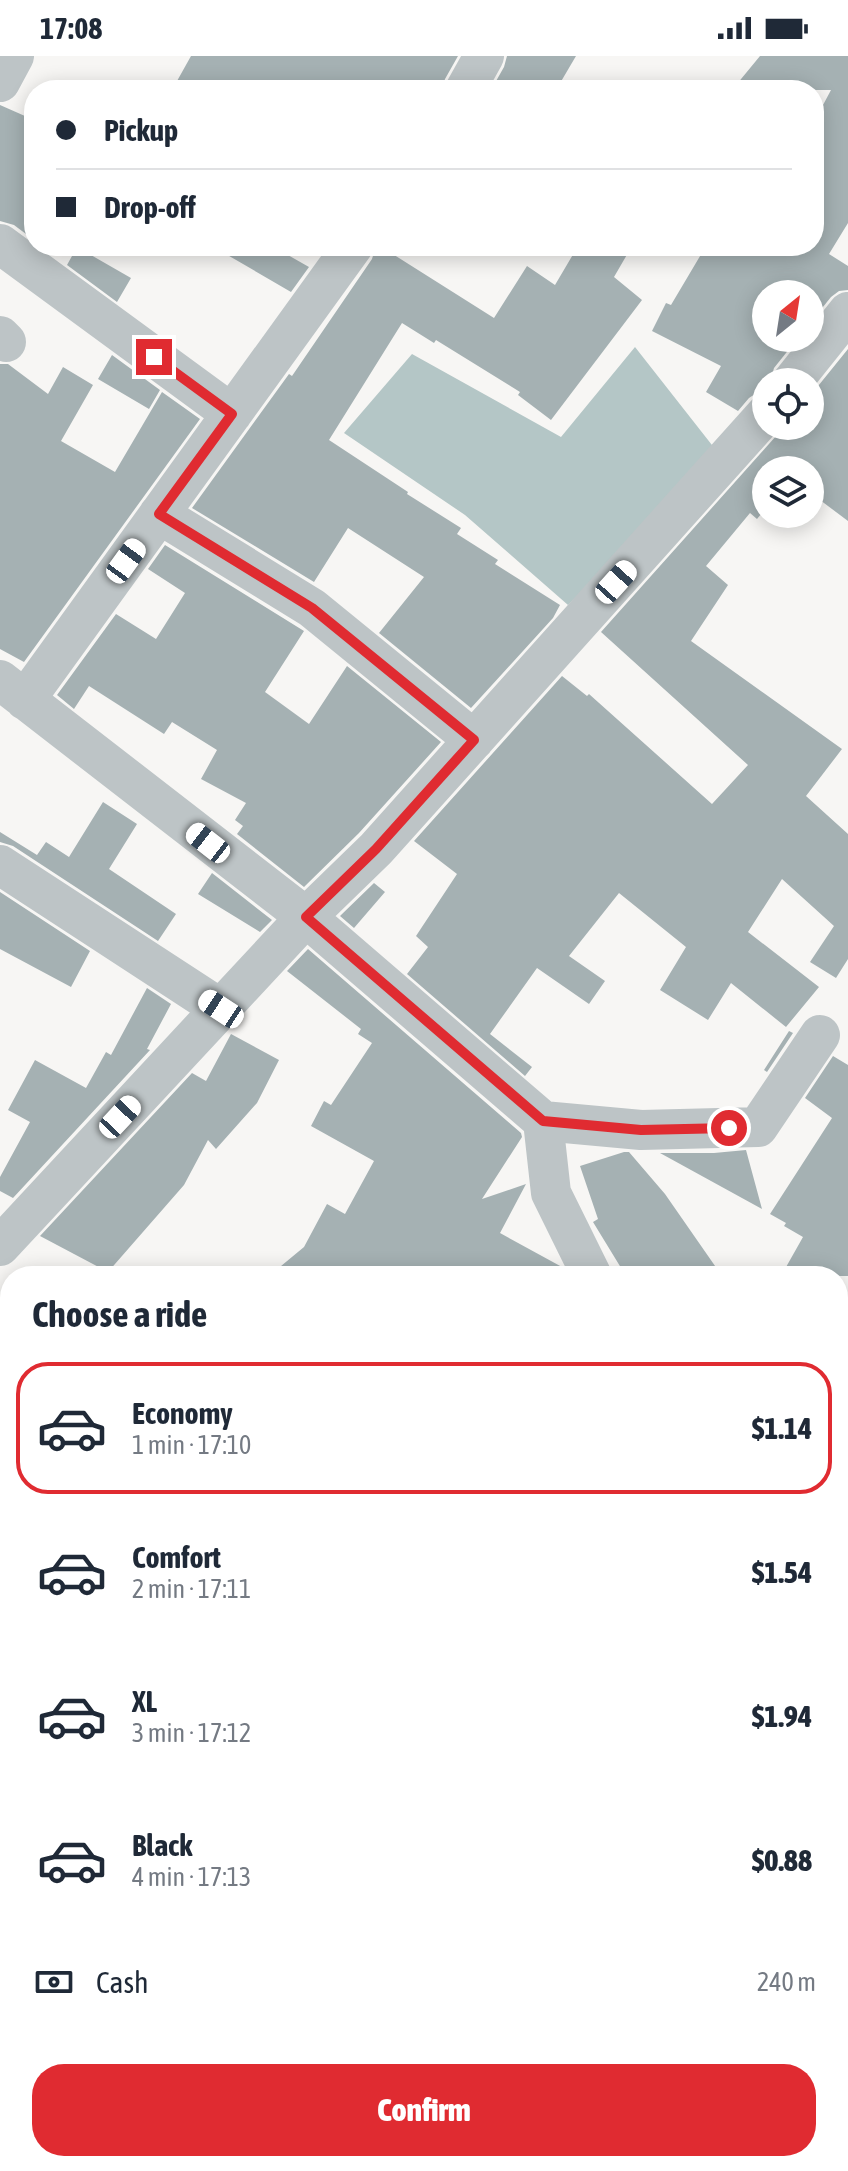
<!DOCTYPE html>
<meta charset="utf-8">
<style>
body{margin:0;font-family:"Asap Condensed",sans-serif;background:#f2f2f3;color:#1f2937;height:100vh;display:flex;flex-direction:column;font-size:30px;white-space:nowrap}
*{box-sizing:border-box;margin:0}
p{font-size:26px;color:#747a83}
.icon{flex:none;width:44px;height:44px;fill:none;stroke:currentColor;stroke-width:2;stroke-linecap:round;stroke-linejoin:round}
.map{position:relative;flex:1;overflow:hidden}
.details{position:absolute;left:0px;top:1210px;width:848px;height:906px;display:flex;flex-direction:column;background:#fff;border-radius:32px 32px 0 0;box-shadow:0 4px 20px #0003}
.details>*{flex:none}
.hud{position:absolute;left:24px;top:24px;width:800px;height:176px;border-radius:32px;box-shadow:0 4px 20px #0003;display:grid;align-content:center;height:176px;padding:0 32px;background:#fff}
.needle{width:52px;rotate:30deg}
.fabs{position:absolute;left:752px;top:224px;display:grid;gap:16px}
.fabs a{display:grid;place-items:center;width:72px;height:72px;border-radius:50%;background:#fff;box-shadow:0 4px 20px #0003;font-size:40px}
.end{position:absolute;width:36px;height:36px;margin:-18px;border:10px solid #e02b31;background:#fff;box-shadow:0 0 0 4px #fff}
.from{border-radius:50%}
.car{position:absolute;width:24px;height:48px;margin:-24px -12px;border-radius:10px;box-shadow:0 0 6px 2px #0007;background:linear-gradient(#fff 24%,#345 0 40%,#fff 0 76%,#345 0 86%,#fff 0)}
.hud b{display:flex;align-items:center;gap:28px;height:76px;font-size:30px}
.hud b+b{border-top:2px solid #e0e1e3}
.hud i{width:20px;height:20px;background:#1f2937}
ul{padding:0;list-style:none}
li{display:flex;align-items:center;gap:24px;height:132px;margin:0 16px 12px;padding:0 16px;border:4px solid transparent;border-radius:32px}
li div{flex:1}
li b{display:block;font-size:30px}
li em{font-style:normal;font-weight:800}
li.selected{border-color:#e02b31}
li>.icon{width:72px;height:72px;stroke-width:1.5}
h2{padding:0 32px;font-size:36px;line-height:96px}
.pay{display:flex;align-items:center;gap:20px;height:88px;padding:0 32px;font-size:30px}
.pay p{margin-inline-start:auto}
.action{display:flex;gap:16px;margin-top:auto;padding:16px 32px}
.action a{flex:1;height:92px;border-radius:32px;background:#e02b31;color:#fff;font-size:32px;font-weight:800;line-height:92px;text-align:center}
.status{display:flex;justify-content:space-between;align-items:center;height:56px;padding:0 40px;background:#fff;direction:ltr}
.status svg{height:22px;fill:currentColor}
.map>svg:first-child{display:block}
</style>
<div class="status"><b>17:08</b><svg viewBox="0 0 49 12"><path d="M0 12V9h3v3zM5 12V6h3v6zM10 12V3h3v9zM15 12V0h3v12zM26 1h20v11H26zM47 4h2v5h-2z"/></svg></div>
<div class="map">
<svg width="848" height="2115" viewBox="0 0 848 2115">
<rect width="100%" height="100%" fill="#f7f6f4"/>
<path fill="#b4c6c6" d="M635,291L719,398L568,549L465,459L344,377L412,298L561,381Z"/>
<path fill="#a5b1b3" d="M191,0H458L445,23L442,34H172Z
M507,0H576L556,34H491L504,11Z
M760,0H848V167L829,198L848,210V234L839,235L831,241L810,267V238H766V282H798L774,312L770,326H766V336H758L749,342L738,355L706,336L721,310L652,275L666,247L671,249L706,190H814V66L831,34H732Z
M0,49L34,64V184L14,169L0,165Z
M212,190H272L309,211L291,236Z
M376,190H380L494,262L527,210L555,229L578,190H632L614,221L642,244L551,364L518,339L520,336L436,284L434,287L402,267L329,384L408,436L407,438L461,472L457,478L498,504L495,508L560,549L553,562L471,652L379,577L424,521L348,472L314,526L192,452L289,318L292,320L372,203Z
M77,191L131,222L117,246L67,209Z
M848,293V465L820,444L816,449L810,444V414H766V452L757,463L750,457L706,510L728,529L691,585L842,693L806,740L848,778V903L836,922L810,906L834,870L782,823L748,876L819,931L786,971L731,927L708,964L660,934L686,891L619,837L569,900L605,925L589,948L537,912L490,978L532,1011L525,1020L407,918L428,891L416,880L457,818L414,785L562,620L587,640L589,638L712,748L748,709L601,576L785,370H810V340Z
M112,299L160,334L149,353L98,323Z
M0,308H8L48,338L63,311L93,329L61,385L115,416L162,336L200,363L24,606L0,593Z
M165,489L304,575L265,636L309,668L347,610L441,686L359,777L304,831L237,778L243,770L235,764L246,747L201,723L217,694L172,666L164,678L89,630L74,653L57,639L116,558L156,583L185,537L148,513Z
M103,746L137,768L109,813L176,858L158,885L13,790L0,786V776L37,799L46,786L69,801Z
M212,817L272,864L260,876L198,838Z
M374,827L385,836L354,872L340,860Z
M0,836L90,895L71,931L0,893Z
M308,893L521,1077L522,1081L482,1143L526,1128L500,1177L562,1211L566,1220H269L304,1191L327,1148L345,1158L374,1105L311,1070L324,1045L331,1049L372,987L358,978L361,973L287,915Z
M147,932L171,948L147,993L150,994L13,1142L0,1135V1121L30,1066L8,1054L35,1004L86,1032L106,996L111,999Z
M789,975L793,977L767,1016L764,1014Z
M231,978L279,1004L257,1047L216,1093L208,1084L184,1129L108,1216L40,1180L192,1017L206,1025Z
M833,1000L848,1009V1220H781L803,1181L784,1170L786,1167L770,1158L832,1062L805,1042Z
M746,1094L762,1153L660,1097H714Z
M624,1096H629L665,1138L722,1220H626L593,1166L598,1163L580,1110Z"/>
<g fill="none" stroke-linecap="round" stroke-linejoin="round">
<path stroke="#bdc4c6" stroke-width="40" d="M0,26L14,0
M465,34L484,0
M0,188L232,358
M0,280L6,286
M792,326L848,256
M766,358L376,793L306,861L543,1065L641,1074L758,1071L820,979
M159,458L312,552L474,684
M0,624L306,861L0,1190
M25,644L353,190
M0,809L221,953
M543,1065L551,1137L592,1220
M838,1319L848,1307
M0,1533L10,1539
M838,1572L848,1576
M0,1585L10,1574
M838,2005L848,1989
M0,2080L10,2084
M69,2106L92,2115
M756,2115L763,2106"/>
</g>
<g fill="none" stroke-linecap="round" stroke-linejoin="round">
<path stroke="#e02b31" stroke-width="10" d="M154,301L232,358L159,458L312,552L474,684L376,793L306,861L543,1065L641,1074L729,1072"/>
</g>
</svg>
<div class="fabs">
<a><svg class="needle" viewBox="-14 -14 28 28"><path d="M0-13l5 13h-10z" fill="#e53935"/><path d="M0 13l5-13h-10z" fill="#747a83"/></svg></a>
<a><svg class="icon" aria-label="locate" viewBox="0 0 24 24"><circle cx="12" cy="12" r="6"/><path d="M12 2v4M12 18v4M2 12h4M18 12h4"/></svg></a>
<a><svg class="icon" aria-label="layers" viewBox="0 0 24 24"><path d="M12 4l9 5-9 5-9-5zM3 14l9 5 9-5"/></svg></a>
</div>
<i class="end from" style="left:729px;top:1072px"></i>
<i class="end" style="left:154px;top:301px"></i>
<i class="car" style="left:126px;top:505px;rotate:36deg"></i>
<i class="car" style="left:616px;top:526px;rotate:42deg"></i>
<i class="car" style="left:208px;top:787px;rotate:308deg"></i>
<i class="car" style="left:221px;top:953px;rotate:303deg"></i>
<i class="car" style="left:120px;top:1061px;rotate:43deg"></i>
<div class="hud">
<b><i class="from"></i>Pickup</b>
<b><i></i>Drop-off</b>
</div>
<section class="details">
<h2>Choose a ride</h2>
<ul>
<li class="selected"><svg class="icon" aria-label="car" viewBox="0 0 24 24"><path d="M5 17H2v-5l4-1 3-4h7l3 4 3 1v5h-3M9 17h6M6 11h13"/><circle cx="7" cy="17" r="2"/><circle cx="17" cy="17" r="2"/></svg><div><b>Economy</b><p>1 min · 17:10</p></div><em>$1.14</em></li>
<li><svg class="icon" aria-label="car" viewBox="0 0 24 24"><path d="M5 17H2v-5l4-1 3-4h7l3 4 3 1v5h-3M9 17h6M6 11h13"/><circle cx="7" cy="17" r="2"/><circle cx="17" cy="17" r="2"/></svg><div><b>Comfort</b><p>2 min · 17:11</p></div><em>$1.54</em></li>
<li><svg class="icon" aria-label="car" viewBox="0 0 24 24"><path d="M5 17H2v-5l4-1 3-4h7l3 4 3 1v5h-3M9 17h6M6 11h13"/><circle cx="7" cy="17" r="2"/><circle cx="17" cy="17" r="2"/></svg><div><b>XL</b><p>3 min · 17:12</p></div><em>$1.94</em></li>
<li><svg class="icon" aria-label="car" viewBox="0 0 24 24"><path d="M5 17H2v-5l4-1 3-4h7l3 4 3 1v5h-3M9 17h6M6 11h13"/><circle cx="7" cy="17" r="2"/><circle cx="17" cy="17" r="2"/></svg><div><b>Black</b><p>4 min · 17:13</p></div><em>$0.88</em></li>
</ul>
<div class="pay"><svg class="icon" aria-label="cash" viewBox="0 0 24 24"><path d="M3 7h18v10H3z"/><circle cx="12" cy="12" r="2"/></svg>Cash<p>240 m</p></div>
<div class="action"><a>Confirm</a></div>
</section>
</div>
